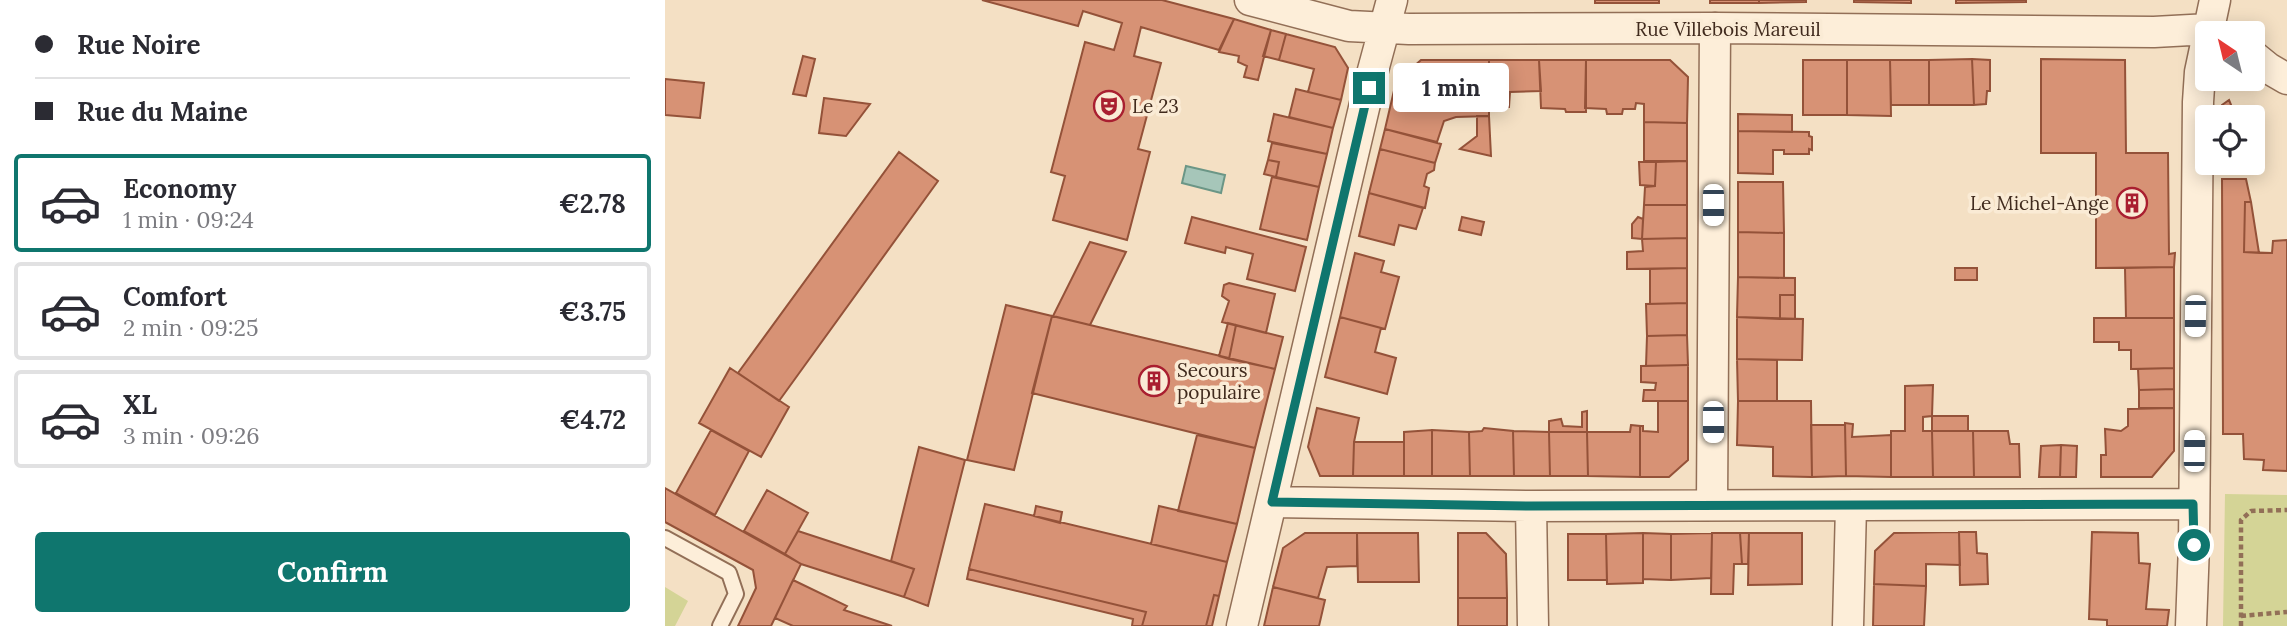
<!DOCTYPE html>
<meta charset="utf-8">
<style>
body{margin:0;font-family:Lora,serif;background:#f7f7f7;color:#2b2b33;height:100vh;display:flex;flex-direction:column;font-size:26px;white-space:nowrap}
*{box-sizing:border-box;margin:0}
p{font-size:23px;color:#7c7c81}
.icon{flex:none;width:38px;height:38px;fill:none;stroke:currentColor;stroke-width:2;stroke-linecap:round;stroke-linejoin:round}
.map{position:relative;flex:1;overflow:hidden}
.sheet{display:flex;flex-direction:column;background:#fff;width:665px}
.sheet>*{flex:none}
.top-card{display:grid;align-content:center;height:154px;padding:0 35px;background:#fff}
.needle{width:46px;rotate:325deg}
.controls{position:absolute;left:1530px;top:21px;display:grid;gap:14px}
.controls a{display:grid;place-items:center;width:70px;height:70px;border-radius:7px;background:#fff;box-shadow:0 4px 18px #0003;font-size:35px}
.end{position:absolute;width:32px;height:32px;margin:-16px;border:9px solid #0f766e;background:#fff;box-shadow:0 0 0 4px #fff}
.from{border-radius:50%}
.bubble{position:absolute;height:49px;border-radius:7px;background:#fff;box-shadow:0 4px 18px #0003;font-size:23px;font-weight:700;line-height:49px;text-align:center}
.car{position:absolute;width:21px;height:42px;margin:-21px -10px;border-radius:9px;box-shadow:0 0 5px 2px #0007;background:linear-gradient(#fff 24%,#345 0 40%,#fff 0 76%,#345 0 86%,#fff 0)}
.top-card b{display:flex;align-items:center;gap:24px;height:66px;font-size:26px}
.top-card b+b{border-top:2px solid #e1e1e2}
.top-card i{width:18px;height:18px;background:#2b2b33}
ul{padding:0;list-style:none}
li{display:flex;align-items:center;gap:21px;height:98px;margin:0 14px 10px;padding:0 21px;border:4px solid #e1e1e2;border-radius:7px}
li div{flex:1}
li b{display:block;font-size:26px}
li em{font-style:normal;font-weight:700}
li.active{border-color:#0f766e}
li>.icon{width:63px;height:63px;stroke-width:1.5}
.primary-button{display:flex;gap:14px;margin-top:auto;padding:14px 35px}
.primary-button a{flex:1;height:80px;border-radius:7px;background:#0f766e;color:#fff;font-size:28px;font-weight:700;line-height:80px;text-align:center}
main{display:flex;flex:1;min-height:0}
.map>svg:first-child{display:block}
</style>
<main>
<section class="sheet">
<div class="top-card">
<b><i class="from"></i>Rue Noire</b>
<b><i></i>Rue du Maine</b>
</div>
<ul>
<li class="active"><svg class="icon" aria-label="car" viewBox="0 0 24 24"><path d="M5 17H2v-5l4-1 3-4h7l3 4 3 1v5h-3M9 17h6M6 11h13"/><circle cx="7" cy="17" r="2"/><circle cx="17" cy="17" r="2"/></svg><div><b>Economy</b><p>1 min · 09:24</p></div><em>€2.78</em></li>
<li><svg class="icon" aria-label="car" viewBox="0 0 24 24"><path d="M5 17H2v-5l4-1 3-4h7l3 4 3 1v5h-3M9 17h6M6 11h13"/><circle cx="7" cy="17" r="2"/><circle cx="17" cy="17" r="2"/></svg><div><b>Comfort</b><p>2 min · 09:25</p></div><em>€3.75</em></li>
<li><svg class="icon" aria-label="car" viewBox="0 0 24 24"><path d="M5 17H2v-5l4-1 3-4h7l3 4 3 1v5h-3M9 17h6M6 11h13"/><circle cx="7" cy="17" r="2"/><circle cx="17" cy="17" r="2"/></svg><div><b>XL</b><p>3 min · 09:26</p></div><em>€4.72</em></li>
</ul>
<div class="primary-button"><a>Confirm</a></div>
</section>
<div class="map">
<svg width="1622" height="626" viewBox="0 0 1622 626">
<rect width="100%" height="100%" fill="#f4e0c4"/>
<path fill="#d4d496" d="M1560,494L1622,495V626H1558Z
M0,587L23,601L10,626H0Z"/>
<path fill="#a6c6b9" stroke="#6b9686" stroke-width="2" d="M521,166L560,175L556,193L517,183Z"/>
<path fill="#d79275" stroke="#945239" stroke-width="2" d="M317,0H497L569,19L554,50L476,27L469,56L496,63L473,149L485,152L462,240L388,220L400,176L386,172L420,42L449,50L457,23L418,11L413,26Z
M930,0H994V3H930Z
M1045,0H1094V3H1045Z
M1094,0H1141V2L1094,3Z
M1189,0H1246V3L1189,2Z
M1291,0H1361V2L1291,3Z
M569,19L606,30L593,80L579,77L582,66L573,62L574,56L554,52Z
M606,30L621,34L614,60L598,56Z
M621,34L670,47L683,68L676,100L643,92L649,69L614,60Z
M138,56L150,59L141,96L128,94Z
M1307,59L1325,60V91H1322L1321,104L1309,105Z
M1307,59L1309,105H1264V60Z
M1376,59L1460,60L1461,153H1503L1504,254L1510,253L1509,267L1431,268V153H1376Z
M756,60H824V116L791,117L779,121L772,142L720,129L731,82Z
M824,60H874L876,91L845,92L844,107H824Z
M874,60H921V112H901L900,109L876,108Z
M921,60H1005L1023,77L1022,123L979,122V104L971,103L970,109H958L957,114H942L941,109L920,108Z
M1138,60H1182V115H1138Z
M1182,60H1225L1226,116L1182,115Z
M1225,60H1264V105H1226Z
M0,79L39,83L35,118L0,115Z
M631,89L676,100L668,128L624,117Z
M159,98L205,104L181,136L154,133Z
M1564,100L1571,117H1557V105Z
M609,114L668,128L662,154L603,141Z
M1073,114L1127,115V132L1073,131Z
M812,116H824L826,156L795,149L812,136Z
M979,122L1022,123V161H979Z
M720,129L776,144L770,163L715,149Z
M1073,131L1144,132V136L1147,137V150L1144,149V154H1119V150H1108V174L1073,173Z
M607,143L662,154L654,187L611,177L614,162L603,160Z
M715,149L770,163L769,170L762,174L759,186L764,188L760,208L704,193Z
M234,152L273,181L114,401L73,373Z
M603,160L614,162L611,177L599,174Z
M1022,161V205H979L980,187L990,186L991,162Z
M974,162H991L990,186L975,185Z
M607,177L654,187L642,240L595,229Z
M1557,179H1581L1586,202H1580L1579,252L1607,253L1608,241L1622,240V471L1598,470L1599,460L1579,459L1578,434H1558Z
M1073,182H1118L1119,233L1073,232Z
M704,193L758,208L751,229L734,225L729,245L694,236Z
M1580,202H1586L1594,253L1579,252Z
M979,205H1022V238L977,239Z
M527,217L641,247L630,291L582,279L588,254L561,247L560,253L520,243Z
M797,217L819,222L816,235L794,230Z
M973,217L978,219L977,239L967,238V224Z
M1073,232L1119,233V278L1073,277Z
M1022,238V268L962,269V252L978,251L977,239Z
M425,242L461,252L425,325L388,316Z
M690,253L719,261L716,272L734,277L720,329L675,317Z
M1509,267V318H1461L1460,268Z
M1022,268V303L985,304V269Z
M1290,268H1312V280H1290Z
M1073,277L1130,278V295H1115V319L1072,317Z
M564,283L610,294L601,333L557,322L564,301L557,296L559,285Z
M1115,295H1130V319H1115Z
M1022,303V335L982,336L981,304Z
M341,305L387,316L349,470L302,460Z
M387,316L610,369L590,448L367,393Z
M675,317L716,328L710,352L731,358L722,394L660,377Z
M1072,317L1138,319L1137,360L1072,359Z
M1429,318H1509V368L1466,369V350H1454V342H1429Z
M563,323L571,325L564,359L554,356Z
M571,325L618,337L610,369L564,359Z
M1022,335L1023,365L981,366L982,336Z
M1072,359L1112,360V401H1073Z
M1023,365V401H978L979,390H990L991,383L976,382V366Z
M65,368L124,407L96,457L34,423Z
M1509,368V389L1474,390L1473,369Z
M1268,385L1267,416L1258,417V431H1267L1268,477H1226V431H1240V386Z
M1509,389V408H1474V390Z
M993,401H1023V460L1004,477H975V426H978V431L993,432Z
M1073,401H1146L1147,477L1108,476V447L1072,445Z
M652,408L694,418L689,442L688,476H655L643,447Z
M1509,408V451L1487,477H1436V455H1441L1440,429L1456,431L1463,426V409Z
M922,411V432H884V421L896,419L898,426L917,427V412Z
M1267,416H1303V431H1267Z
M1180,423L1188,424L1187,437L1226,435V477L1181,476Z
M966,425L975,426V477L923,476L922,432H965Z
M1146,425H1180L1181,476L1147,477Z
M819,428L848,431L849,476H805L804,432L817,431Z
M46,430L84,451L50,515L11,493Z
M767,430L804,432L805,476H767Z
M767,430V476H739V432Z
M848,431L884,432L885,476H849Z
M1267,431H1308L1309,477H1268Z
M1308,431H1343L1345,444H1354L1355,477H1309Z
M884,432H922L923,476H885Z
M532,435L590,448L572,524L513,511Z
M689,442H739V476H688Z
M1396,445L1395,477H1374L1376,446Z
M1396,445L1412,446L1411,477H1395Z
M254,447L300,460L263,606L239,597L249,569L226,561Z
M0,488L136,564L106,626H73L91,588L88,570L0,522Z
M102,490L143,513L120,554L79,531Z
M320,504L562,562L554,596L549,595L541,626H477L481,612L304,569Z
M371,506L397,512L395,523L369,516Z
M494,506L572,524L562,562L486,544Z
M133,531L249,569L239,597L136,564L120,554Z
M1294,532L1295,565L1261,564V586L1209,584L1210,551L1229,533Z
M1294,532H1311L1312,553L1322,554L1323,584L1295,585Z
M1427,532L1473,533L1474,563L1485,564L1481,609L1504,610L1502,626H1442V620L1424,619Z
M640,533H692V566L662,567L653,598L608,587L618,548Z
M692,533H753L754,582H693Z
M793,533H821L841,554L842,598H793Z
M978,533V583L942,584L941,534Z
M978,533L1006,534V580L978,579Z
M1047,533H1075L1077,564H1069L1068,594H1046Z
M1047,533L1046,578L1006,580V534Z
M1075,533H1084L1083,564H1077Z
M1084,533H1137V584L1083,585Z
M903,534H941L942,580H903Z
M304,569L481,612L477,626H467L468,619L302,579Z
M128,580L182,606L179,610L227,626H128L110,618Z
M1209,584L1261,586L1259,626H1208Z
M608,587L660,600L654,626H599Z
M549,595L554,596L547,626H541Z
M793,598H842V626H793Z"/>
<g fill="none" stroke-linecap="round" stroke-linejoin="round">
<g stroke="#926f57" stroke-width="18">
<path id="lane" d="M0,538L64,573L71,594L55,626"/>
</g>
<g stroke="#926f57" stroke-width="33">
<path id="street" d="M585,0L684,26L744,29L1050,28L1489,32L1544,29
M1543,33L1550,0
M1587,55L1603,68L1622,79
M607,502L866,506L1528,504
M1047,504L1050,28
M866,506L868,626
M577,626L707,74L727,0
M1183,626L1186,506
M1526,626L1529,545L1533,102L1535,72L1542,39"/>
</g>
<path stroke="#926f57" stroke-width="4.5" stroke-dasharray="5 3.5" stroke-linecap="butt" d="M1576,616L1622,612
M1576,626V520L1586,511L1622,510"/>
<use href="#lane" stroke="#fdeed9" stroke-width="14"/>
<use href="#street" stroke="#fdeed9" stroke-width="30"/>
</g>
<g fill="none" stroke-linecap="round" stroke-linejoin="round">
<path stroke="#0f766e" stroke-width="9" d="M704,88L607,502L866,506L1528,504L1529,545"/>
</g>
<defs>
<g id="theatre-ring" transform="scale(1.575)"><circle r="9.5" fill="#faebd5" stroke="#a91f30" stroke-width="1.5"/><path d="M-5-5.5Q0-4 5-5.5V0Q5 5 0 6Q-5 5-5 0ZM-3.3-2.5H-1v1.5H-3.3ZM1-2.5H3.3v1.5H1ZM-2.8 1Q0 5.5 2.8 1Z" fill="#a91f30"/></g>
<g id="building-ring" transform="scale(1.575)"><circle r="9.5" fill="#faebd5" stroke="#a91f30" stroke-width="1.5"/><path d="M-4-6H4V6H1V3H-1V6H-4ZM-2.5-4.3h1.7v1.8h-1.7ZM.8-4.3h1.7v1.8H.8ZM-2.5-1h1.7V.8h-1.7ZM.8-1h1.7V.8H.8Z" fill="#a91f30"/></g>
</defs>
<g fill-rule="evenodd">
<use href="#theatre-ring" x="444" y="106"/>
<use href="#building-ring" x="1467" y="203"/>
<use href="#building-ring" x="489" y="381"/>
</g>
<g text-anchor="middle" stroke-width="7" stroke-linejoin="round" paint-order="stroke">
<g font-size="19" fill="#402a1d" stroke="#faebd5">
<text x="1063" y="36">Rue Villebois Mareuil</text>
</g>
<g font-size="19" fill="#402a1d" stroke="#faebd5" text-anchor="start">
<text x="467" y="113">Le 23</text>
<text x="1444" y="210" text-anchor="end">Le Michel-Ange</text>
<text x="512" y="377">Secours<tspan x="512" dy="22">populaire</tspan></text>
</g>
</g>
</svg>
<div class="controls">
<a><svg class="needle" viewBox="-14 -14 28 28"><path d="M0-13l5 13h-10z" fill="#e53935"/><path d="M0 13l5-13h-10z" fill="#7c7c81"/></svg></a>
<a><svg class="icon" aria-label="locate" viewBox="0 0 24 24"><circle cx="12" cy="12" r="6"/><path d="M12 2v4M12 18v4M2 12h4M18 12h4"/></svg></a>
</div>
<i class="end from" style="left:1529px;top:545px"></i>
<i class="end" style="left:704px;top:88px"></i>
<div class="bubble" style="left:728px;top:63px;width:116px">1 min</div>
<i class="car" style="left:1048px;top:205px;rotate:180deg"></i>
<i class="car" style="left:1530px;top:316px;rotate:181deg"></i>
<i class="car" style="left:1048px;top:422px;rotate:180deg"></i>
<i class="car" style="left:1529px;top:451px;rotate:1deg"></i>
</div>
</main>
